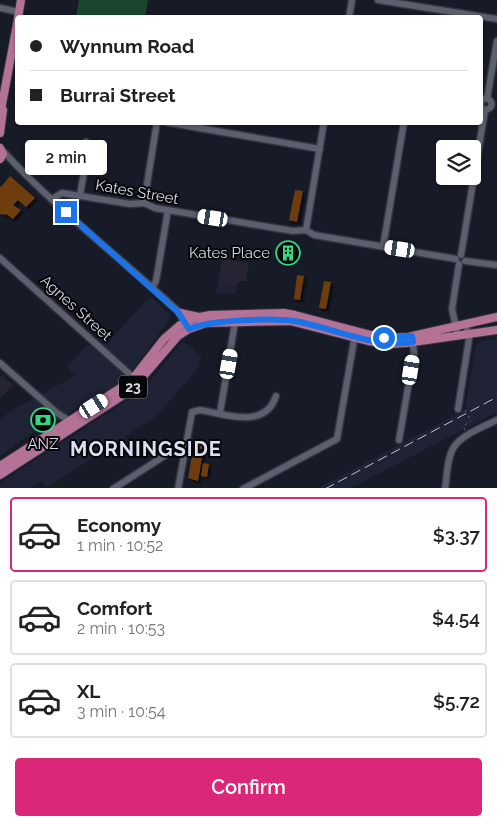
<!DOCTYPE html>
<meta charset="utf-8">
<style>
body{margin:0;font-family:Raleway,sans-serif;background:#f6f6f6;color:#222;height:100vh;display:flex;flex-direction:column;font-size:19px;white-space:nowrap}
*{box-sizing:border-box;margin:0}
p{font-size:16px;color:#767676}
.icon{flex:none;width:28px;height:28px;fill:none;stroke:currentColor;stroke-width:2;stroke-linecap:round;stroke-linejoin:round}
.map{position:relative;height:488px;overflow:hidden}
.details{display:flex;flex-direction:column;background:#fff;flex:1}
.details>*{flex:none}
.hud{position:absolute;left:15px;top:15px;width:468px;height:110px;border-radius:5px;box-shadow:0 1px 4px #0004;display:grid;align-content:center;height:110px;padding:0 15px;background:#fff}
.fabs{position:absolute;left:436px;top:140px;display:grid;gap:10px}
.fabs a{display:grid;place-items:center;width:45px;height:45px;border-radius:5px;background:#fff;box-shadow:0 1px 4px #0004;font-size:25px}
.end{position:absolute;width:22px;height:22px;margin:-11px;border:6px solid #1a73e8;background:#fff;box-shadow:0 0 0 2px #fff}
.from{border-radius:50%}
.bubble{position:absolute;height:35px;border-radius:5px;background:#fff;box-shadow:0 1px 4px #0004;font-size:16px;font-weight:600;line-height:35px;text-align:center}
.car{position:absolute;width:15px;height:30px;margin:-15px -8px;border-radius:6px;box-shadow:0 0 4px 1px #0007;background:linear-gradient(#fff 24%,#345 0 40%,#fff 0 76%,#345 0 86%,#fff 0)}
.hud b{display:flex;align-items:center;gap:18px;height:48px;font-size:19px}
.hud b+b{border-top:1px solid #e0e0e0}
.hud i{width:12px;height:12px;background:#222}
ul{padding:9px 0 0;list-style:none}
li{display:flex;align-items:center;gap:15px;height:75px;margin:0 10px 8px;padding:0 5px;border:2px solid #e0e0e0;border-radius:5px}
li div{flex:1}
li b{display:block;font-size:19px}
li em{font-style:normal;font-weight:600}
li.selected{border-color:#db2777}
li>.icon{width:45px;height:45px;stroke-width:1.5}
.action{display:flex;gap:10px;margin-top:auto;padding:10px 15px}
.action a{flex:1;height:58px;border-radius:5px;background:#db2777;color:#fff;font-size:20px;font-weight:600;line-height:58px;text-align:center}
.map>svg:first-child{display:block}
</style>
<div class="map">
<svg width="497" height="489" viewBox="0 0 497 489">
<defs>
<filter id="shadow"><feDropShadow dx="2.5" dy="2.5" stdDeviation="1" flood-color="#0009"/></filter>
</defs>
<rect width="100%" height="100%" fill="#171a27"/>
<path fill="#1f2335" d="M218,282L236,287V293H216Z
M150,296L169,314L170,316L169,320L135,368L119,384L29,435L0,456V419L11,411L76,375L67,367L87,345L107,344Z
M497,339V412L351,488H318L467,409L465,408L476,344L482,341Z
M183,341L201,356L199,367L157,416L124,437L127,442L114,450L111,446L46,488L41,481L32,488H0V483L142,391Z"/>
<path fill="#262333" d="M222,259L249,263L246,281H241L237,284L236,287L218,282Z
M2,375L13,385L0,399V377Z"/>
<path fill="#1b462d" d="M79,0H148L145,17H76Z"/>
<path fill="#6d3d10" filter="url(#shadow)" d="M10,176L35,198L26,207L18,200L13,205L21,210L13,219L6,214L5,215L0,214V186L1,187Z
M295,190L303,191L297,222L289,220Z
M286,241L293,243L290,264L282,263Z
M297,275L304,276L300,300L294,299Z
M324,281L331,282L326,309L319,308Z
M195,440L204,442L203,449L194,448Z
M193,450L203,452L198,481L188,478Z
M203,463L209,464L207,477L201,476Z"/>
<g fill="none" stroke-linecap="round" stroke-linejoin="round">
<g stroke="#33343e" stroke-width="9">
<path id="minor" d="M378,0L497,19
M0,8L19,12
M349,18L352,0
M480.5 104a5.5 5.5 0 1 1 11 0a5.5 5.5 0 1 1-11 0Z
M487,99L497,41
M165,122L320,149
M2,150C56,209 120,257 178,311L187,325
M80,195L88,149L86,142
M52,199L62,193L130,204L144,203L155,208L293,231L306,230L314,235L456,259
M144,203L157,122
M306,230L324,122
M383,247L404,122
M461,255L485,110
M0,258L134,378
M465,261L497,265
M152,288L156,281L168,210
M458,336L452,309L459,264
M0,363L57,413L70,421
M458,409L469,339L466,323
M220,413L235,322
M399,440L414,353L412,337
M113,489L175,449L185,446
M178,489L192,412L200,410C225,414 265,430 276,396
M243,489L337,439L355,335
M445,489C447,476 447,457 454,447C463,434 483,427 497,420"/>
</g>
<g stroke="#33343e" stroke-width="10">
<path id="major" d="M18,18L21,0
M0,115L18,19
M0,133L3,110
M0,148L3,154L0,159
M180,313L199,317
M0,466L131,381L164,339L180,325L195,318L210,315L284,313L295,315L371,335L390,338L408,337L497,317
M0,475L128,392L141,379L178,336L189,329L206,323L290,321L368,341L388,344L406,343L497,330"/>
</g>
<path stroke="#636671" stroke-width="1" stroke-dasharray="2.5 4" stroke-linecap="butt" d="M465,430L463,426L471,421"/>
<use href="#minor" stroke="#5b5f6e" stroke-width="6"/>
<use href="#major" stroke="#b47296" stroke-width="8"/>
<path stroke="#bec1ca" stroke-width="1" stroke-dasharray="10 5" stroke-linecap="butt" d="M325,489L497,397"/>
<path stroke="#636671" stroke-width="1" stroke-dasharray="2.5 4" stroke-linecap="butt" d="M465,410L471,421"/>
</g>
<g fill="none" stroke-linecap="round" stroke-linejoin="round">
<path stroke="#1a73e8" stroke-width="6" d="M66,212L178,312L189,329C210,320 277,317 300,322C338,330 373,348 413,342L412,336L384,338"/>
</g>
<defs>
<g id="building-ring" transform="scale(1.25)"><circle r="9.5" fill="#05060a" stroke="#35d881" stroke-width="1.5"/><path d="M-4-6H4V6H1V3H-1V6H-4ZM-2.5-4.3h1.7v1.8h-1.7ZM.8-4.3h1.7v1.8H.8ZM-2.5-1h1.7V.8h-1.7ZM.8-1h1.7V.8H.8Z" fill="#35d881"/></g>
<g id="bank-ring" transform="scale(1.25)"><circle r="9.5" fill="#05060a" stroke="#35d881" stroke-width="1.5"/><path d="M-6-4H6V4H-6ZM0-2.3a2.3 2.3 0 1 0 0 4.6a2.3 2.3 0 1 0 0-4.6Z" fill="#35d881"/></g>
</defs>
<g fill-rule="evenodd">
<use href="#building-ring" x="288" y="253"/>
<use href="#bank-ring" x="43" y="420"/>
</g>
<g text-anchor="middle" stroke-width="4" stroke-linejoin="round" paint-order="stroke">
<rect fill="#05060a" stroke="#999ba2" stroke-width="1" x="119" y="375.5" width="28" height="23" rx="4"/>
<g font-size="14" font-weight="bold" fill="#d8dbe3">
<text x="133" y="392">23</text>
</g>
<g font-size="15" fill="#d8dbe3" stroke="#05060a">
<text transform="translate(137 192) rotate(10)" y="5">Kates Street</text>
<text transform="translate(76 308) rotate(42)" y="5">Agnes Street</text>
</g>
<g font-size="15" fill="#d8dbe3" stroke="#05060a" text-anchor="end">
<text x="270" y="258">Kates Place</text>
<text x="43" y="449" text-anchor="middle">ANZ</text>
</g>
<g font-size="20" font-weight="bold" letter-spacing="1" fill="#dbe0f1" stroke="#05060a">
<text x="146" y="456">MORNINGSIDE</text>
</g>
</g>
</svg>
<div class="fabs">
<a><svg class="icon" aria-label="layers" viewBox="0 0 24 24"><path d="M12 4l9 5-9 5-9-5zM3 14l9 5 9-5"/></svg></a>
</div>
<i class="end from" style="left:384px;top:338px"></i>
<i class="end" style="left:66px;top:212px"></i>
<div class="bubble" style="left:25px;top:140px;width:82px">2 min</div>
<i class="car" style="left:213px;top:218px;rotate:279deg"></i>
<i class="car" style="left:400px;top:249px;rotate:279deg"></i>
<i class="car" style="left:229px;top:364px;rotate:10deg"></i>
<i class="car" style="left:411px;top:370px;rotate:9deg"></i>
<i class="car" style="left:94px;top:406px;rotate:57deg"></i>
<div class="hud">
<b><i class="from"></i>Wynnum Road</b>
<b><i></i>Burrai Street</b>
</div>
</div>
<section class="details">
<ul>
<li class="selected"><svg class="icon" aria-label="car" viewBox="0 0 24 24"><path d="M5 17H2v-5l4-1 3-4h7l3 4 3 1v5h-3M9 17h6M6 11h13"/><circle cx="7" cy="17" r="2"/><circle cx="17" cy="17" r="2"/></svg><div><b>Economy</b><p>1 min · 10:52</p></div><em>$3.37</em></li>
<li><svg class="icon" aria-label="car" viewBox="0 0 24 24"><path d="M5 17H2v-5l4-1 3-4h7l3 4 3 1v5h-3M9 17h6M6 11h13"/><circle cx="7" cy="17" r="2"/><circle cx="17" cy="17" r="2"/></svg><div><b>Comfort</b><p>2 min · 10:53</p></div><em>$4.54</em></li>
<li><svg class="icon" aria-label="car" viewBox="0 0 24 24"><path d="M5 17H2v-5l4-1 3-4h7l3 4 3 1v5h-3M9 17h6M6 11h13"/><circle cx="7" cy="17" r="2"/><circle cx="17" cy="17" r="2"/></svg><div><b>XL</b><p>3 min · 10:54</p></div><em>$5.72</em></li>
</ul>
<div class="action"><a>Confirm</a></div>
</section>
